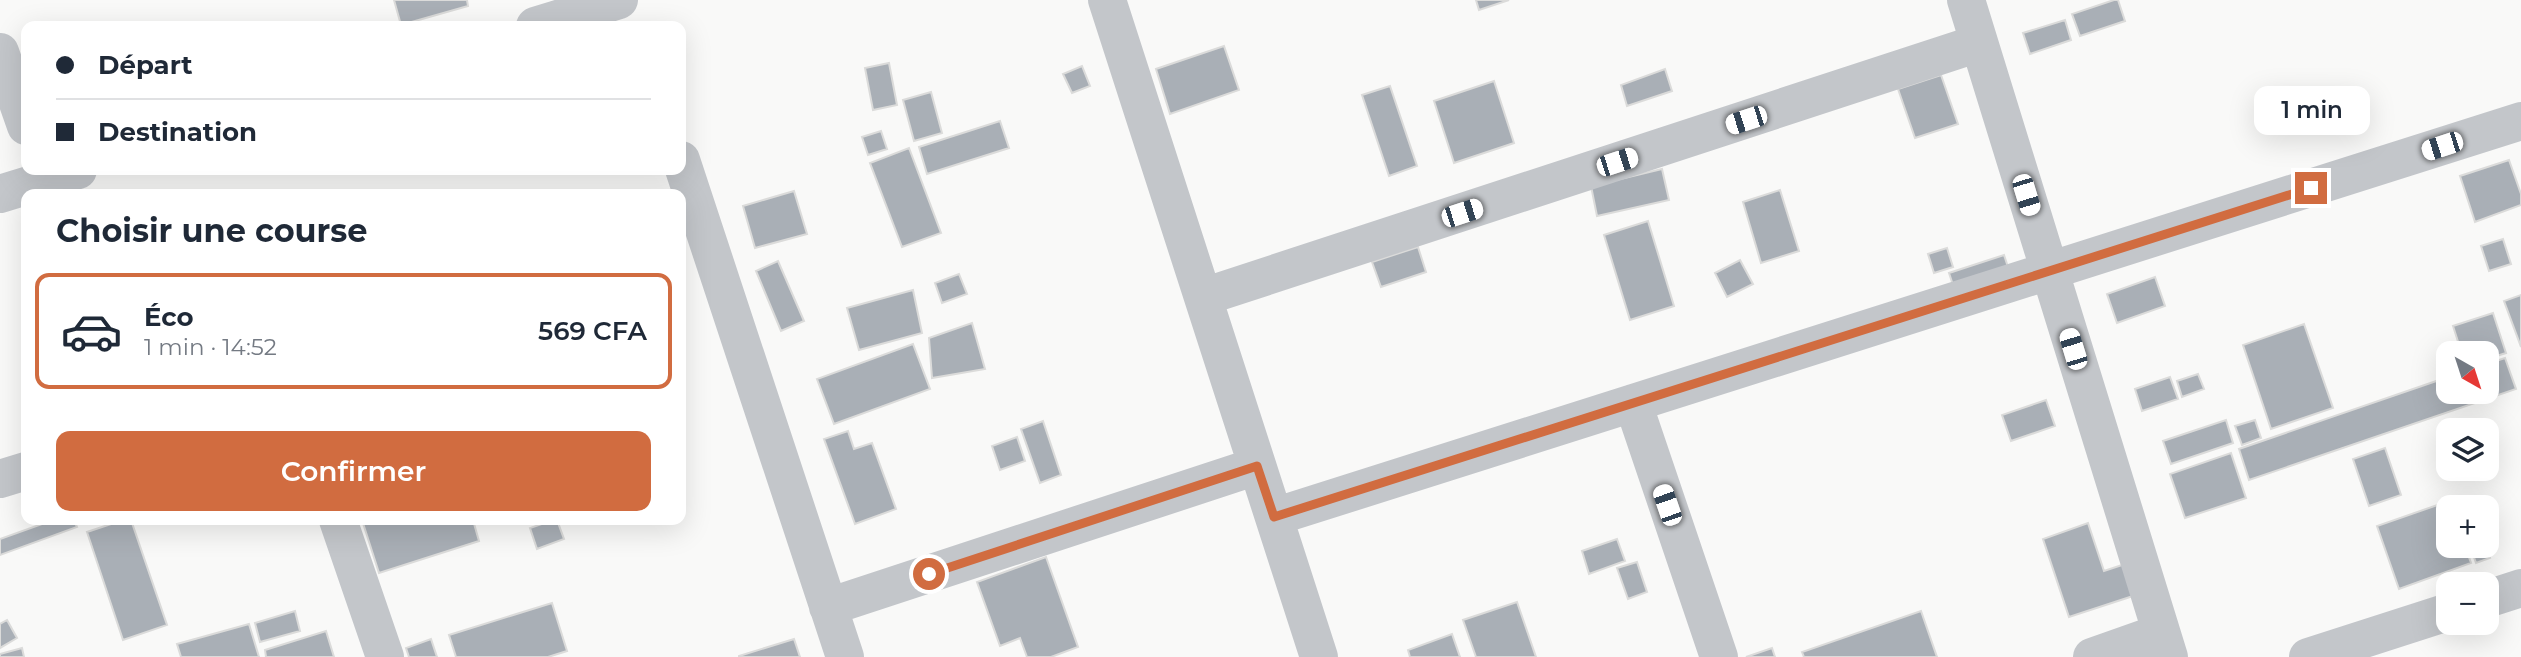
<!DOCTYPE html>
<html lang="fr">
<meta charset="utf-8">
<style>
body{margin:0;font-family:Montserrat,sans-serif;background:#f6f6f7;color:#1f2937;height:100vh;display:flex;flex-direction:column;font-size:26px;white-space:nowrap}
*{box-sizing:border-box;margin:0}
p{font-size:23px;color:#747a83}
.icon{flex:none;width:38px;height:38px;fill:none;stroke:currentColor;stroke-width:2;stroke-linecap:round;stroke-linejoin:round}
.map{position:relative;flex:1;overflow:hidden}
.details{position:absolute;left:21px;top:189px;width:665px;height:336px;display:flex;flex-direction:column;background:#fff;border-radius:14px;box-shadow:0 7px 28px #0002}
.details>*{flex:none}
.top-card{position:absolute;left:21px;top:21px;width:665px;height:154px;border-radius:14px;box-shadow:0 7px 28px #0002;display:grid;align-content:center;height:154px;padding:0 35px;background:#fff}
.needle{width:46px;rotate:141deg}
.tools{position:absolute;left:2436px;top:341px;display:grid;gap:14px}
.tools a{display:grid;place-items:center;width:63px;height:63px;border-radius:14px;background:#fff;box-shadow:0 7px 28px #0002;font-size:35px}
.end{position:absolute;width:32px;height:32px;margin:-16px;border:9px solid #d16c40;background:#fff;box-shadow:0 0 0 4px #fff}
.from{border-radius:50%}
.bubble{position:absolute;height:49px;border-radius:14px;background:#fff;box-shadow:0 7px 28px #0002;font-size:23px;font-weight:600;line-height:49px;text-align:center}
.car{position:absolute;width:21px;height:42px;margin:-21px -10px;border-radius:9px;box-shadow:0 0 5px 2px #0007;background:linear-gradient(#fff 24%,#345 0 40%,#fff 0 76%,#345 0 86%,#fff 0)}
.top-card b{display:flex;align-items:center;gap:24px;height:66px;font-size:26px}
.top-card b+b{border-top:2px solid #e0e1e3}
.top-card i{width:18px;height:18px;background:#1f2937}
ul{padding:0;list-style:none}
li{display:flex;align-items:center;gap:21px;height:116px;margin:0 14px 10px;padding:0 21px;border:4px solid transparent;border-radius:14px}
li div{flex:1}
li b{display:block;font-size:26px}
li em{font-style:normal;font-weight:600}
li.current{border-color:#d16c40}
li>.icon{width:63px;height:63px;stroke-width:1.5}
h2{padding:0 35px;font-size:32px;line-height:84px}
.button{display:flex;gap:14px;margin-top:auto;padding:14px 35px}
.button a{flex:1;height:80px;border-radius:14px;background:#d16c40;color:#fff;font-size:28px;font-weight:600;line-height:80px;text-align:center}
.map>svg:first-child{display:block}
</style>
<div class="map">
<svg width="2521" height="657" viewBox="0 0 2521 657">
<rect width="100%" height="100%" fill="#f9f9f8"/>
<path fill="#a9afb6" stroke="#dbdbda" stroke-width="2" d="M394,0H467L468,6L401,25Z
M1476,0H1509L1479,10Z
M2114,0H2118L2125,21L2080,36L2072,14Z
M2065,20L2071,40L2030,54L2023,33Z
M1224,46L1239,90L1170,114L1156,69Z
M889,63L897,105L873,110L865,68Z
M1082,66L1090,86L1072,93L1063,74Z
M1665,69L1672,91L1627,106L1621,85Z
M1941,75L1958,124L1915,138L1898,89Z
M1494,81L1514,143L1454,163L1434,101Z
M1390,86L1417,166L1389,176L1362,95Z
M931,92L942,133L914,141L903,100Z
M1000,121L1009,148L927,174L919,147Z
M881,131L887,149L868,155L862,137Z
M909,148L941,233L902,247L870,163Z
M2509,160L2521,194V205L2475,222L2460,176Z
M1662,169L1669,200L1597,216L1591,186Z
M1780,190L1799,251L1761,263L1743,202Z
M794,191L807,234L755,248L743,206Z
M1648,221L1674,306L1630,320L1604,235Z
M2503,239L2511,264L2489,271L2481,246Z
M1418,247L1426,272L1381,287L1372,262Z
M1947,248L1953,267L1934,273L1928,254Z
M2004,255L2012,279L1957,297L1949,273Z
M1740,260L1753,284L1727,297L1715,273Z
M778,261L804,321L781,331L756,271Z
M959,274L967,294L942,303L935,283Z
M2155,277L2165,306L2117,323L2107,294Z
M913,290L922,333L859,350L847,308Z
M2521,295V347L2504,301Z
M2493,313L2506,353L2487,359V354H2462L2453,326Z
M972,323L985,369L932,378L929,338Z
M2304,324L2333,408L2271,429L2243,345Z
M913,344L930,389L834,424L817,379Z
M2505,358L2516,389L2249,480L2239,449L2448,377V392H2487V364Z
M2198,374L2204,389L2182,397L2177,381Z
M2170,377L2178,399L2142,411L2135,389Z
M2046,400L2055,426L2011,441L2002,415Z
M2226,420L2233,443L2171,464L2163,441Z
M2255,420L2261,438L2242,445L2235,426Z
M1043,421L1061,475L1040,483L1021,429Z
M848,431L854,449L872,443L896,509L855,524L824,439Z
M1017,437L1025,461L1000,470L992,446Z
M2385,448L2401,495L2369,506L2353,459Z
M2231,453L2246,498L2185,518L2170,474Z
M2449,501L2452,508H2448V546H2465L2471,563L2399,589L2377,526Z
M53,520H74L77,527L0,555V539Z
M123,520H131L167,625L123,640L87,532Z
M362,520H473L479,541L379,573Z
M553,520H557L564,539L537,549L530,528Z
M2088,523L2104,571L2125,564L2136,595L2069,617L2043,539Z
M1617,539L1625,561L1589,574L1582,551Z
M2470,546H2486L2490,558L2476,563Z
M1046,557L1078,647L1051,657H1027L1020,638L1000,646L977,582Z
M1637,562L1647,592L1628,599L1617,568Z
M1517,602L1536,657H1476L1463,620Z
M552,603L567,651L548,657H456L449,635Z
M295,611L300,631L260,642L255,623Z
M1921,611L1937,657H1804L1802,652Z
M7,620L17,638L0,648V624Z
M249,624L259,657H181L177,644Z
M326,631L334,657H266L265,650Z
M1452,634L1460,657H1410L1408,650Z
M431,639L437,657H409L406,648Z
M794,639L800,657H739V656Z
M22,648L24,657H0V654Z
M1772,648L1775,657H1746Z"/>
<g fill="none" stroke-linecap="round" stroke-linejoin="round">
<path stroke="#c3c6ca" stroke-width="38" d="M1107,0L1319,657
M1966,0L2169,657
M535,26L619,0
M0,52L26,126
M681,160L845,657
M0,194L78,170
M1203,297L1979,43
M1633,403L1719,657
M0,479L26,471
M1274,517L2521,121
M338,520L385,657
M2487,599L2521,588
M828,607L1257,466
M2092,657L2160,633
M2308,657L2448,612"/>
</g>
<g fill="none" stroke-linecap="round" stroke-linejoin="round">
<path stroke="#d16c40" stroke-width="9" d="M929,574L1257,466L1274,517L2311,188"/>
</g>
</svg>
<div class="tools">
<a><svg class="needle" viewBox="-14 -14 28 28"><path d="M0-13l5 13h-10z" fill="#e53935"/><path d="M0 13l5-13h-10z" fill="#747a83"/></svg></a>
<a><svg class="icon" aria-label="layers" viewBox="0 0 24 24"><path d="M12 4l9 5-9 5-9-5zM3 14l9 5 9-5"/></svg></a>
<a>+</a>
<a>−</a>
</div>
<i class="end from" style="left:929px;top:574px"></i>
<i class="end" style="left:2311px;top:188px"></i>
<div class="bubble" style="left:2254px;top:86px;width:116px">1 min</div>
<i class="car" style="left:1746px;top:120px;rotate:252deg"></i>
<i class="car" style="left:2442px;top:146px;rotate:252deg"></i>
<i class="car" style="left:1617px;top:162px;rotate:72deg"></i>
<i class="car" style="left:2026px;top:195px;rotate:163deg"></i>
<i class="car" style="left:1462px;top:213px;rotate:72deg"></i>
<i class="car" style="left:2073px;top:349px;rotate:343deg"></i>
<i class="car" style="left:1667px;top:505px;rotate:341deg"></i>
<div class="top-card">
<b><i class="from"></i>Départ</b>
<b><i></i>Destination</b>
</div>
<section class="details">
<h2>Choisir une course</h2>
<ul>
<li class="current"><svg class="icon" aria-label="car" viewBox="0 0 24 24"><path d="M5 17H2v-5l4-1 3-4h7l3 4 3 1v5h-3M9 17h6M6 11h13"/><circle cx="7" cy="17" r="2"/><circle cx="17" cy="17" r="2"/></svg><div><b>Éco</b><p>1 min · 14:52</p></div><em>569 CFA</em></li>
</ul>
<div class="button"><a>Confirmer</a></div>
</section>
</div>
